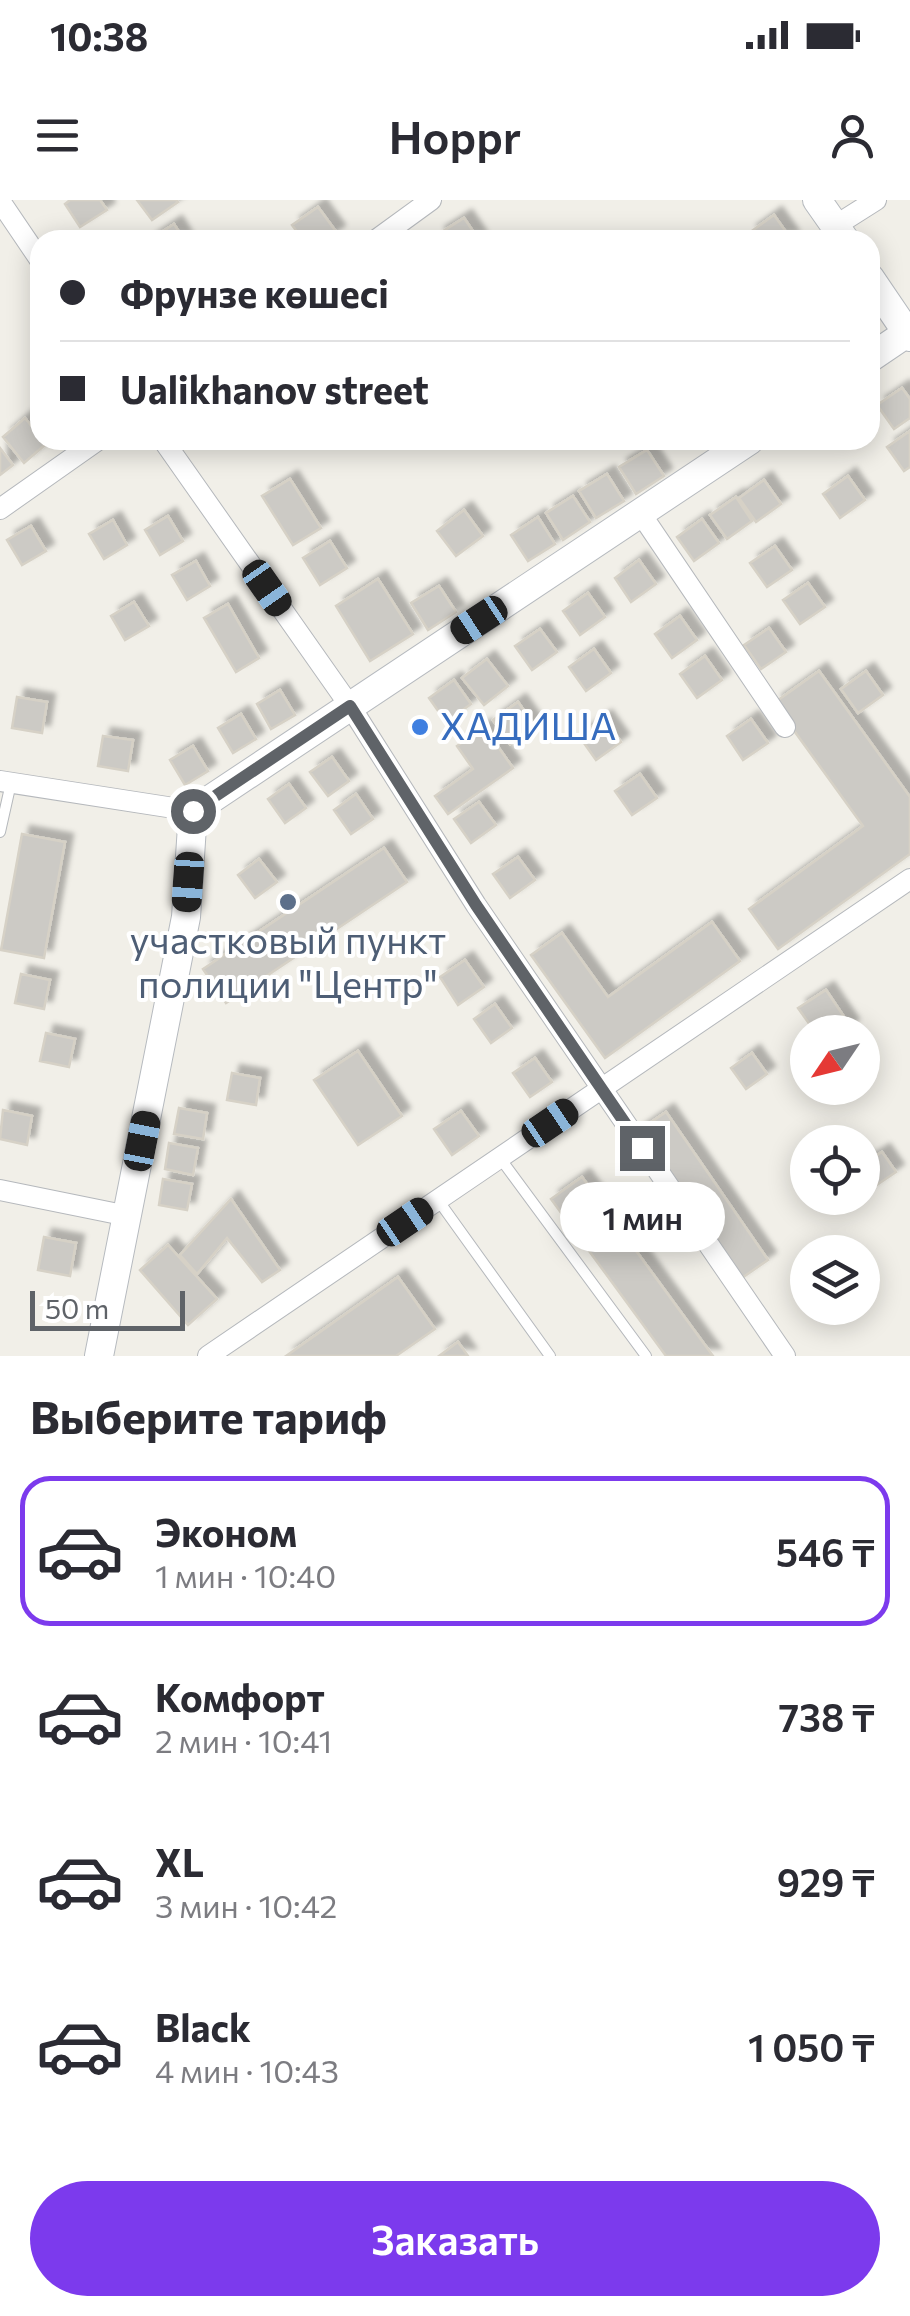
<!DOCTYPE html>
<html lang="ru">
<meta charset="utf-8">
<style>
body{margin:0;font-family:Commissioner,sans-serif;background:#f7f7f7;color:#2b2b33;height:100vh;display:flex;flex-direction:column;font-size:38px;white-space:nowrap}
*{box-sizing:border-box;margin:0}
p{font-size:32px;color:#7c7c81}
.icon{flex:none;width:55px;height:55px;fill:none;stroke:currentColor;stroke-width:2;stroke-linecap:round;stroke-linejoin:round}
.map{position:relative;height:1156px;overflow:hidden}
.details{display:flex;flex-direction:column;background:#fff;flex:1}
.details>*{flex:none}
.hud{position:absolute;left:30px;top:30px;width:850px;height:220px;border-radius:30px;box-shadow:0 5px 25px #0003;display:grid;align-content:center;height:220px;padding:0 30px;background:#fff}
.needle{width:65px;rotate:235deg}
.tools{position:absolute;left:790px;top:815px;display:grid;gap:20px}
.tools a{display:grid;place-items:center;width:90px;height:90px;border-radius:50%;background:#fff;box-shadow:0 5px 25px #0003;font-size:50px}
.scale{position:absolute;left:30px;bottom:25px;width:155px;box-sizing:border-box;padding-left:10px;border:5px solid #5f6368;border-top:0;font-size:28px;line-height:35px;white-space:nowrap;color:#5f6368;-webkit-text-stroke:8px #fff;paint-order:stroke}
.end{position:absolute;width:45px;height:45px;margin:-22px;border:12px solid #5f6368;background:#fff;box-shadow:0 0 0 5px #fff}
.from{border-radius:50%}
.bubble{position:absolute;height:70px;border-radius:35px;background:#fff;box-shadow:0 5px 25px #0003;font-size:32px;font-weight:600;line-height:70px;text-align:center}
.car{position:absolute;width:30px;height:60px;margin:-30px -15px;border-radius:12px;box-shadow:0 0 8px 2px #0007;background:linear-gradient(#222 24%,#8ab4d8 0 40%,#222 0 76%,#8ab4d8 0 86%,#222 0)}
.hud b{display:flex;align-items:center;gap:35px;height:95px;font-size:38px}
.hud b+b{border-top:2px solid #e1e1e2}
.hud i{width:25px;height:25px;background:#2b2b33}
ul{padding:0;list-style:none}
li{display:flex;align-items:center;gap:30px;height:150px;margin:0 20px 15px;padding:0 10px;border:5px solid transparent;border-radius:30px}
li div{flex:1}
li b{display:block;font-size:38px}
li em{font-style:normal;font-weight:600}
li.on{border-color:#7c3aed}
li>.icon{width:90px;height:90px;stroke-width:1.5}
h2{padding:0 30px;font-size:45px;line-height:120px}
.action{display:flex;gap:20px;margin-top:auto;padding:20px 30px}
.action a{flex:1;height:115px;border-radius:60px;background:#7c3aed;color:#fff;font-size:40px;font-weight:600;line-height:115px;text-align:center}
.status{display:flex;justify-content:space-between;align-items:center;height:70px;padding:0 50px;background:#fff;direction:ltr}
.status svg{height:28px;fill:currentColor}
header{display:flex;justify-content:space-between;align-items:center;height:130px;padding:0 30px;background:#fff;font-size:45px;font-weight:600}
.map>svg:first-child{display:block}
</style>
<div class="status"><b>10:38</b><svg viewBox="0 0 49 12"><path d="M0 12V9h3v3zM5 12V6h3v6zM10 12V3h3v9zM15 12V0h3v12zM26 1h20v11H26zM47 4h2v5h-2z"/></svg></div>
<header><svg class="icon" aria-label="menu" viewBox="0 0 24 24"><path d="M4 6h16M4 12h16M4 18h16"/></svg>Hoppr<svg class="icon" aria-label="person" viewBox="0 0 24 24"><circle cx="12" cy="8" r="4"/><path d="M4 21q1-7 8-7t8 7"/></svg></header>
<div class="map">
<svg width="910" height="1156" viewBox="0 0 910 1156">
<defs>
<filter id="shadow"><feDropShadow dx="8" dy="-8" stdDeviation="2.5" flood-color="#0004"/></filter>
</defs>
<rect width="100%" height="100%" fill="#f1efe8"/>
<path fill="#cccac5" stroke="#d6d1c6" stroke-width="2.5" filter="url(#shadow)" d="M70,0H100L107,10L80,27L65,4Z
M137,0H176L178,2L152,20Z
M318,7L337,33L326,40H303L292,25Z
M774,15L791,39L754,40L749,33Z
M464,18L479,40H440L437,35Z
M174,24L184,40H150Z
M902,188L910,199V218L894,229L877,205Z
M25,218L46,244L24,263L3,237Z
M910,231V267L904,271L887,247Z
M0,248L13,265L0,275Z
M647,250L664,276L636,294L619,267Z
M607,274L624,301L596,318L579,291Z
M848,276L865,300L840,318L823,294Z
M290,279L321,328L293,345L262,296Z
M764,280L781,304L756,322L739,298Z
M573,296L590,322L563,340L546,313Z
M736,297L752,321L727,339L710,315Z
M464,310L483,336L456,356L437,331Z
M168,316L183,341L160,355L145,330Z
M538,317L555,344L528,361L511,335Z
M702,319L719,343L694,361L677,337Z
M113,320L127,345L104,359L89,334Z
M31,326L46,351L22,365L7,340Z
M330,341L347,368L320,385L303,358Z
M775,346L792,370L767,387L750,363Z
M639,360L656,384L631,402L615,378Z
M196,361L210,386L187,400L172,375Z
M378,379L413,434L370,461L336,406Z
M808,383L825,407L800,424L783,400Z
M439,386L456,412L428,430L411,403Z
M588,393L605,417L580,435L563,411Z
M134,402L149,426L125,440L111,416Z
M228,404L259,458L236,472L204,418Z
M680,416L697,440L672,458L655,434Z
M769,428L786,452L761,469L744,445Z
M540,429L557,452L532,470L515,446Z
M594,449L611,473L586,491L569,467Z
M705,456L722,480L697,498L680,474Z
M487,459L508,486L484,505L462,478Z
M819,471L910,597V654L778,749L749,709L863,626L774,503Z
M866,471L883,495L858,513L841,489Z
M454,480L471,504L446,522L429,498Z
M280,490L295,515L271,529L257,504Z
M17,497L47,502L42,533L12,528Z
M518,502L535,526L510,544L493,520Z
M241,514L256,539L233,553L218,528Z
M604,518L621,542L596,560L579,536Z
M751,519L768,543L743,560L727,536Z
M484,527L513,568L448,614L435,596L473,569L457,546Z
M103,536L133,540L128,571L98,566Z
M193,546L208,571L185,585L170,560Z
M332,557L349,581L328,596L310,572Z
M640,574L657,598L632,615L615,591Z
M289,584L306,608L285,623L268,599Z
M356,594L373,619L351,634L334,610Z
M479,602L496,625L471,643L454,619Z
M22,634L65,642L44,758L1,750Z
M384,648L407,682L226,803L203,769Z
M518,657L535,680L510,698L493,674Z
M259,659L277,682L255,698L238,675Z
M712,722L740,761L605,858L531,755L562,733L608,797Z
M465,760L484,787L458,805L440,777Z
M21,774L50,780L44,809L15,803Z
M826,790L851,827L842,832H815L798,808Z
M495,804L512,828L491,843L474,819Z
M46,833L75,839L69,867L40,861Z
M358,851L402,916L358,945L314,880Z
M752,853L767,874L746,889L731,868Z
M535,858L552,882L530,897L513,873Z
M232,873L260,878L256,905L227,900Z
M179,908L207,913L203,939L174,934Z
M3,910L32,916L27,945L0,939Z
M461,911L479,936L452,955L434,929Z
M666,912L768,1060L736,1082L634,934Z
M169,943L198,948L193,975L165,969Z
M882,952L896,972L862,995V957L866,962Z
M582,977L713,1156H666L551,999Z
M163,979L192,984L187,1010L159,1005Z
M231,999L280,1070L262,1082L227,1038L197,1074L180,1055Z
M44,1037L76,1043L70,1076L38,1070Z
M168,1045L217,1099L188,1125L140,1070Z
M398,1077L435,1129L396,1156H286Z
M458,1142L468,1156H439Z"/>
<g fill="none" stroke-linecap="round" stroke-linejoin="round">
<g stroke="#b5b8bc" stroke-width="12">
<path id="lane" d="M0,632L11,583
M500,958L646,1156
M438,1000L550,1156"/>
</g>
<g stroke="#b5b8bc" stroke-width="22">
<path id="street" d="M0,1L40,60
M835,26L876,0
M376,40L431,0
M163,240L350,506L476,705L785,1156
M0,309L98,240
M641,314L785,527
M0,581L193,611
M0,990L128,1016
M208,1156L910,679"/>
</g>
<g stroke="#b6babf" stroke-width="30">
<path id="secondary" d="M817,0L845,40
M870,78L910,137
M870,158L907,133
M99,1156L186,717L193,611L750,240"/>
</g>
<use href="#lane" stroke="#fff" stroke-width="10"/>
<use href="#street" stroke="#fff" stroke-width="20"/>
<use href="#secondary" stroke="#fff" stroke-width="28"/>
</g>
<g fill="none" stroke-linecap="round" stroke-linejoin="round">
<path stroke="#5f6368" stroke-width="12" d="M193,611L350,506L476,705L642,948"/>
</g>
<circle fill="#3f7fe0" stroke="#fff" stroke-width="4" cx="420" cy="527" r="10"/>
<circle fill="#5c6f8a" stroke="#fff" stroke-width="4" cx="288" cy="702" r="10"/>
<g text-anchor="middle" stroke-width="8" stroke-linejoin="round" paint-order="stroke">
<g font-size="38" fill="#366cbe" stroke="#fff" text-anchor="start">
<text x="440" y="540">ХАДИША</text>
</g>
<g font-size="38" fill="#4e5e75" stroke="#fff">
<text x="288" y="754">участковый пункт<tspan x="288" dy="44">полиции "Центр"</tspan></text>
</g>
</g>
</svg>
<div class="tools">
<a><svg class="needle" viewBox="-14 -14 28 28"><path d="M0-13l5 13h-10z" fill="#e53935"/><path d="M0 13l5-13h-10z" fill="#7c7c81"/></svg></a>
<a><svg class="icon" aria-label="locate" viewBox="0 0 24 24"><circle cx="12" cy="12" r="6"/><path d="M12 2v4M12 18v4M2 12h4M18 12h4"/></svg></a>
<a><svg class="icon" aria-label="layers" viewBox="0 0 24 24"><path d="M12 4l9 5-9 5-9-5zM3 14l9 5 9-5"/></svg></a>
</div>
<div class="scale">50 m</div>
<i class="end from" style="left:193px;top:611px"></i>
<i class="end" style="left:642px;top:948px"></i>
<div class="bubble" style="left:560px;top:982px;width:165px">1 мин</div>
<i class="car" style="left:267px;top:388px;rotate:145deg"></i>
<i class="car" style="left:479px;top:420px;rotate:237deg"></i>
<i class="car" style="left:188px;top:682px;rotate:184deg"></i>
<i class="car" style="left:550px;top:923px;rotate:56deg"></i>
<i class="car" style="left:142px;top:941px;rotate:11deg"></i>
<i class="car" style="left:405px;top:1022px;rotate:56deg"></i>
<div class="hud">
<b><i class="from"></i>Фрунзе көшесі</b>
<b><i></i>Ualikhanov street</b>
</div>
</div>
<section class="details">
<h2>Выберите тариф</h2>
<ul>
<li class="on"><svg class="icon" aria-label="car" viewBox="0 0 24 24"><path d="M5 17H2v-5l4-1 3-4h7l3 4 3 1v5h-3M9 17h6M6 11h13"/><circle cx="7" cy="17" r="2"/><circle cx="17" cy="17" r="2"/></svg><div><b>Эконом</b><p>1 мин · 10:40</p></div><em>546 ₸</em></li>
<li><svg class="icon" aria-label="car" viewBox="0 0 24 24"><path d="M5 17H2v-5l4-1 3-4h7l3 4 3 1v5h-3M9 17h6M6 11h13"/><circle cx="7" cy="17" r="2"/><circle cx="17" cy="17" r="2"/></svg><div><b>Комфорт</b><p>2 мин · 10:41</p></div><em>738 ₸</em></li>
<li><svg class="icon" aria-label="car" viewBox="0 0 24 24"><path d="M5 17H2v-5l4-1 3-4h7l3 4 3 1v5h-3M9 17h6M6 11h13"/><circle cx="7" cy="17" r="2"/><circle cx="17" cy="17" r="2"/></svg><div><b>XL</b><p>3 мин · 10:42</p></div><em>929 ₸</em></li>
<li><svg class="icon" aria-label="car" viewBox="0 0 24 24"><path d="M5 17H2v-5l4-1 3-4h7l3 4 3 1v5h-3M9 17h6M6 11h13"/><circle cx="7" cy="17" r="2"/><circle cx="17" cy="17" r="2"/></svg><div><b>Black</b><p>4 мин · 10:43</p></div><em>1 050 ₸</em></li>
</ul>
<div class="action"><a>Заказать</a></div>
</section>
